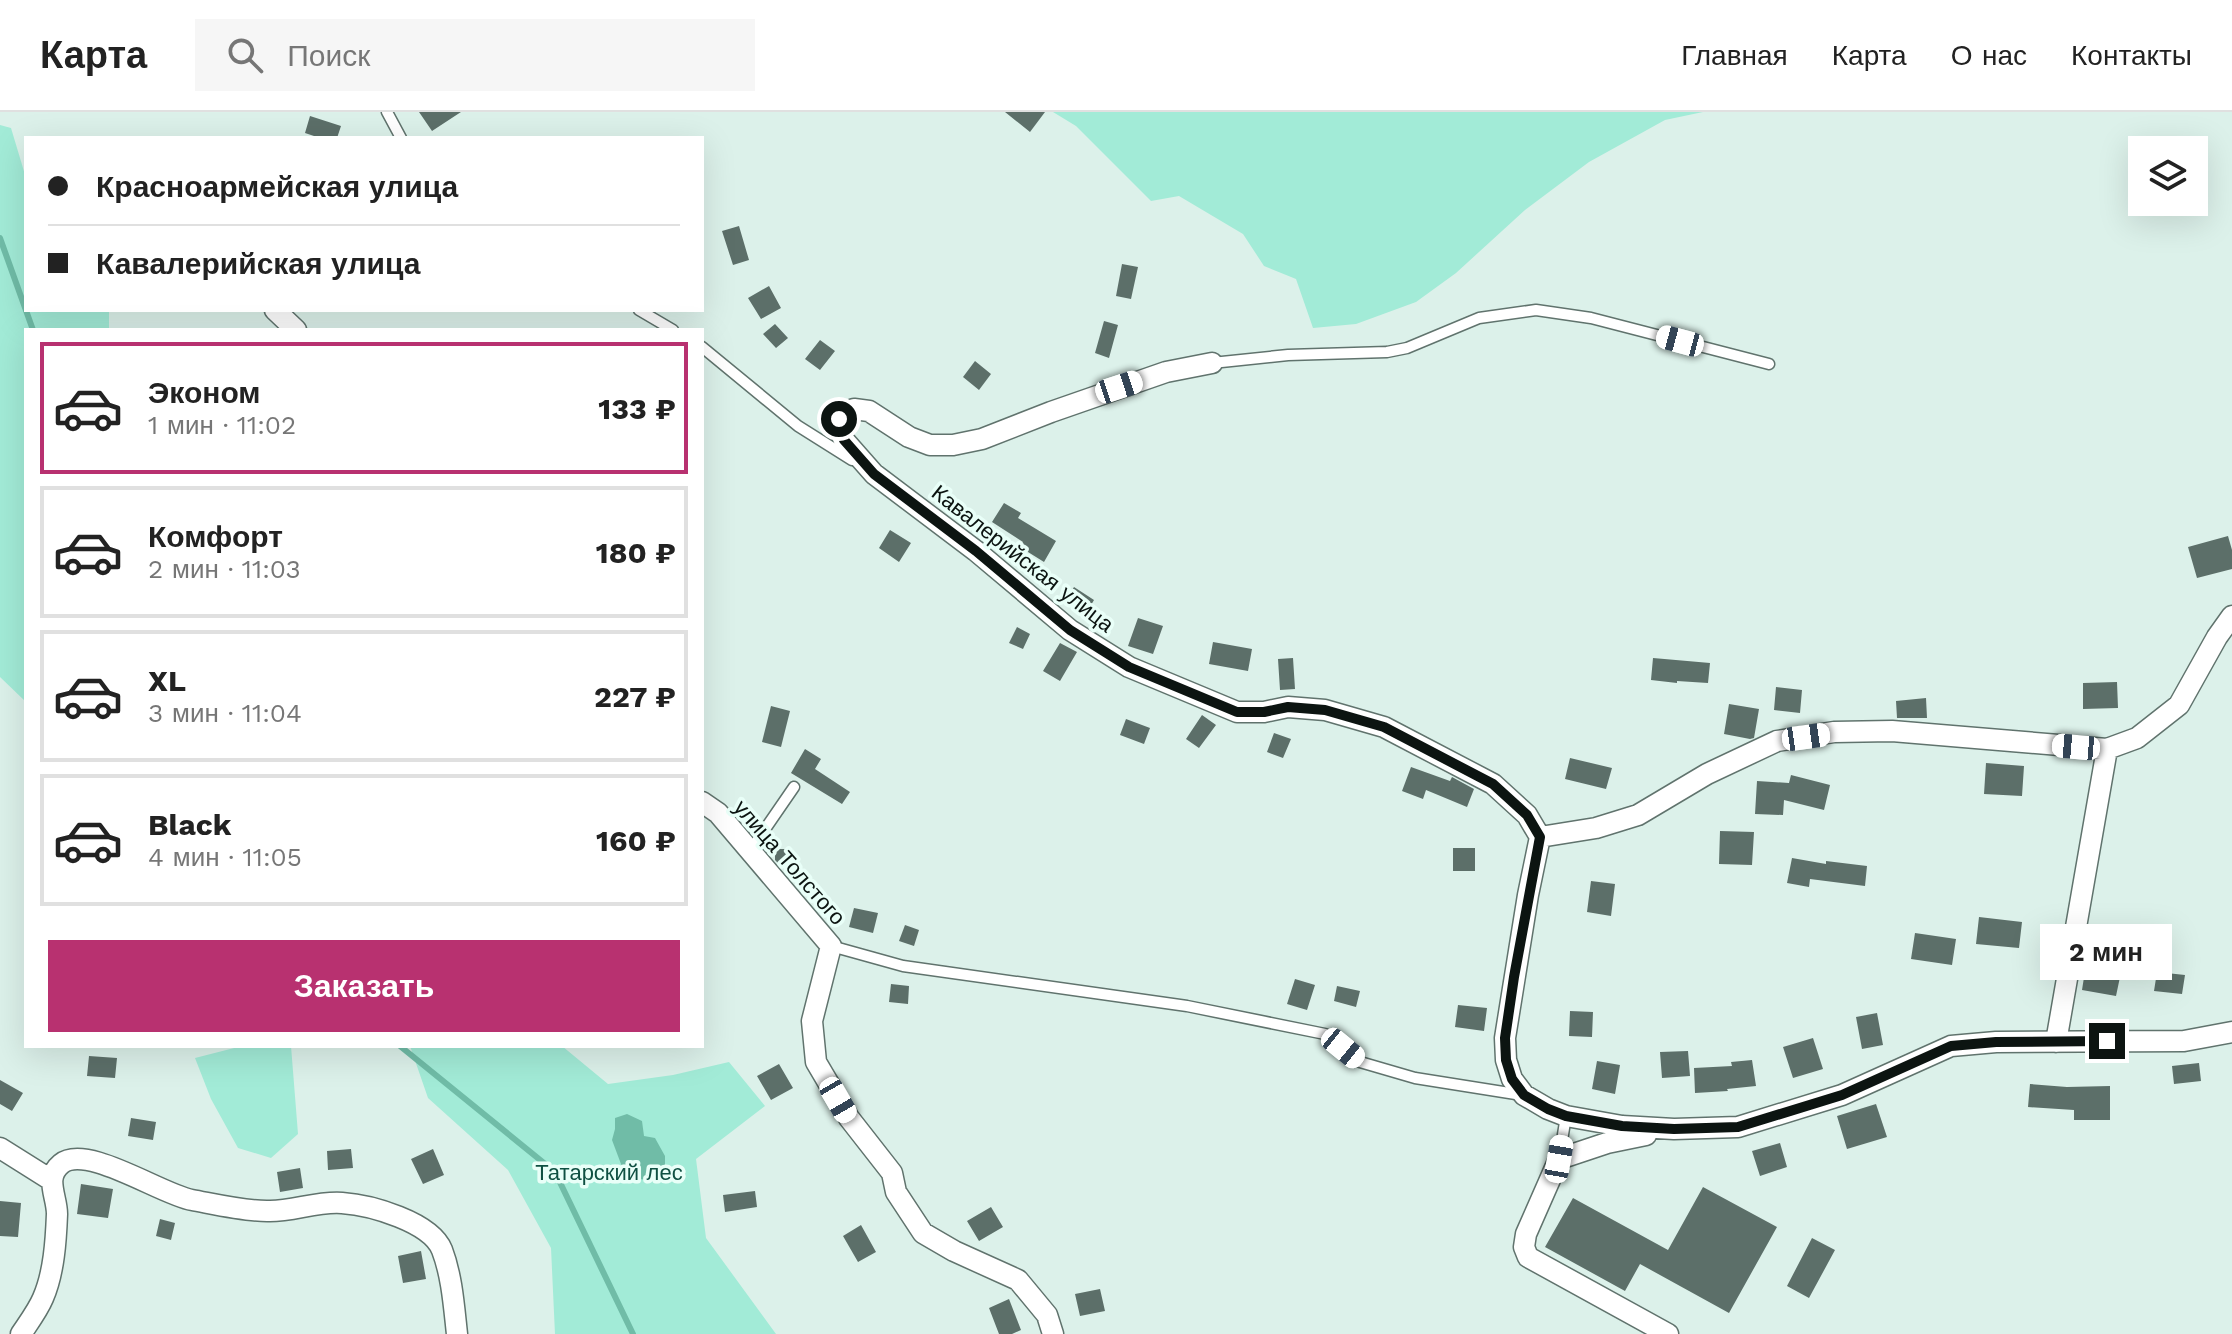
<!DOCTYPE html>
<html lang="ru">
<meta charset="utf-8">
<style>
body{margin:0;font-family:"Work Sans",sans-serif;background:#f6f6f6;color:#222;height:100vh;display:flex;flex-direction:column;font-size:30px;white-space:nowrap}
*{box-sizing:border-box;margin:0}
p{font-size:26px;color:#767676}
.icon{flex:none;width:44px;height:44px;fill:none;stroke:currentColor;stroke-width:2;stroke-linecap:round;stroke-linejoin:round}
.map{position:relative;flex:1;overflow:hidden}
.drawer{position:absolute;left:24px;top:216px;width:680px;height:720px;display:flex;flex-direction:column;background:#fff;border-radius:0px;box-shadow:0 8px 32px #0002}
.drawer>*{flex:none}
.guide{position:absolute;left:24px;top:24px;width:680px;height:176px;border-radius:0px;box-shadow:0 8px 32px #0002;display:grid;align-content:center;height:176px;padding:0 24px;background:#fff}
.controls{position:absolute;left:2128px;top:24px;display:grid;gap:16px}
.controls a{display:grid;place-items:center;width:80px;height:80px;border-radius:0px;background:#fff;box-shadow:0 8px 32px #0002;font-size:40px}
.end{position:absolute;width:36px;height:36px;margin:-18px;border:10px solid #0c1411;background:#fff;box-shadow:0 0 0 4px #fff}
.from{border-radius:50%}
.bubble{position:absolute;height:56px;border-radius:0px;background:#fff;box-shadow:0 8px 32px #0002;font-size:26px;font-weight:700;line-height:56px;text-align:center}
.car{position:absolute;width:24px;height:48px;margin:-24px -12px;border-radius:10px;box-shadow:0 0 6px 2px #0007;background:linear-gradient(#fff 24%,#345 0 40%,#fff 0 76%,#345 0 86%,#fff 0)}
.guide b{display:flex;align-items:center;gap:28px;height:76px;font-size:30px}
.guide b+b{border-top:2px solid #e0e0e0}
.guide i{width:20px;height:20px;background:#222}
ul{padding:14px 0 0;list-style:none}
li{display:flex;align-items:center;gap:24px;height:132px;margin:0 16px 12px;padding:0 8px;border:4px solid #e0e0e0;border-radius:0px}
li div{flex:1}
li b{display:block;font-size:30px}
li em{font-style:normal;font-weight:700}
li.on{border-color:#b83170}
li>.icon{width:72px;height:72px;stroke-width:1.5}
.cta{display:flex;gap:16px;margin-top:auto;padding:16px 24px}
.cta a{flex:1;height:92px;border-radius:0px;background:#b83170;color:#fff;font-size:32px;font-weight:700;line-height:92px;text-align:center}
header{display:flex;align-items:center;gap:48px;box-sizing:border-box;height:112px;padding:0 40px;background:#fff;border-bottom:2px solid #e0e0e0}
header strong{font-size:38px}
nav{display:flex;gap:44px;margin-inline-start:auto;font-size:28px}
.search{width:560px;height:72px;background:#f6f6f6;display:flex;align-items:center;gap:20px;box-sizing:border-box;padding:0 28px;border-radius:0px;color:#767676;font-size:30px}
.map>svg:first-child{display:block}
</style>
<header>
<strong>Карта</strong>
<div class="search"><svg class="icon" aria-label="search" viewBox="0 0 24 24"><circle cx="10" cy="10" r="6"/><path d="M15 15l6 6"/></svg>Поиск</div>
<nav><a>Главная</a><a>Карта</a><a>О нас</a><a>Контакты</a></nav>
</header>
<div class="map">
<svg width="2232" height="1222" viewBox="0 0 2232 1222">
<rect width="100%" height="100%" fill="#dcf1ea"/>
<path fill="#a2ebd7" d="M1053,0H1703L1665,8L1589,50L1525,98L1456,161L1416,190L1356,212L1313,216L1296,167L1264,154L1243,122L1179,84L1151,89L1076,14Z
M0,13L11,16L26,66V198H109V218H26V590L0,565Z
M242,934H291L298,1022L271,1046L238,1036L211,987L195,946Z
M410,934H562L608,972L673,963L729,950L765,994L696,1047L706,1126L776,1222H555L551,1136L508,1058L428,986Z"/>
<path fill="#70bca7" d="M627,1002L642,1009L644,1024L655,1026L665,1044V1056C648,1070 643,1071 624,1060L612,1028L615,1017V1006Z"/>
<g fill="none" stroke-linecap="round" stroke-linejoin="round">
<path stroke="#70bca7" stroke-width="6" d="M0,126L33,218
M400,934L555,1060L633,1222"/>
</g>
<path fill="#5c6f69" d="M419,0H461L432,19Z
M1005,0H1045L1030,20Z
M310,4L341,14L337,26H320L305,21Z
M739,114L749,148L733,153L722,119Z
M1122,152L1138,155L1131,187L1116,184Z
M769,174L781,196L761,207L748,186Z
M1104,209L1118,213L1109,246L1095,241Z
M775,212L788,226L776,236L763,222Z
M820,228L835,239L820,258L805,247Z
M975,249L991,262L979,278L963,265Z
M1004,391L1021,401L1018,406L1056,429L1044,450L1020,435L1023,430L992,410Z
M890,418L911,431L899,450L879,436Z
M2228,424L2232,438V457L2197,466L2188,435Z
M1074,475L1094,488L1087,500L1067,486Z
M1138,506L1163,514L1153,542L1128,534Z
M1017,515L1030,522L1023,537L1009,531Z
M1213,530L1252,537L1248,559L1209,552Z
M1060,531L1077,540L1060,569L1043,559Z
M1293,546L1295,577L1280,578L1278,547Z
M1653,546L1710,551L1708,571L1677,569V571L1651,568Z
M2117,570L2118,596L2083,597V571Z
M1776,575L1802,578L1800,601L1774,598Z
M1926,586L1927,606H1897L1896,589Z
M1729,592L1759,597L1754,626L1750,627L1724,622Z
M771,594L790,599L781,635L762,630Z
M1202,603L1216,613L1199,636L1186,627Z
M1126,607L1150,616L1144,632L1120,623Z
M1274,621L1291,627L1283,646L1267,640Z
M805,637L821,647L815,657L850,680L842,692L791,661Z
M1570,646L1612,656L1606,677L1565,667Z
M1986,651L2024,654L2022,684L1984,682Z
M1411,655L1450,669L1452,665L1474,677L1467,695L1426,678L1423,687L1402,679Z
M1791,663L1830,673L1824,698L1784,688L1783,703L1755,702L1757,669L1789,671Z
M1720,719L1754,720L1752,753L1719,752Z
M1453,736H1475V759H1453Z
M775,737H793L792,752L778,751L775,748Z
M1792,746L1826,752V749L1867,754L1865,774L1810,767L1809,775L1787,771Z
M1591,769L1615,772L1611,804L1587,800Z
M854,796L878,801L873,821L849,815Z
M1979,805L2022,810L2019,836L1976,832Z
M905,813L919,818L914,834L899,829Z
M1915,821L1956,827L1952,853L1911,847Z
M2085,859L2120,865L2116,884L2082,878Z
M2157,860L2185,863L2182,882L2154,879Z
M1295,867L1315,873L1307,898L1287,892Z
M891,872L909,874L908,892L889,890Z
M1337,874L1360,879L1356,895L1334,889Z
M1458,893L1487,896L1484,919L1455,915Z
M1570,899L1593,900L1592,925L1569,924Z
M1877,901L1883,933L1862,937L1856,905Z
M1813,926L1823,957L1793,966L1783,935Z
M1688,939L1690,964L1662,966L1660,940Z
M89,944L117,946L115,966L87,964Z
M1752,948L1756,974L1727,977L1728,979L1695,981L1694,956L1732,954L1731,950Z
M1597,949L1620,953L1615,982L1592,977Z
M2199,951L2201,969L2174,972L2172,954Z
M779,952L793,976L771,988L757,964Z
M0,968L23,981L12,999L0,992Z
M2030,972L2067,975L2110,974V1008H2074V998L2028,995Z
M1876,992L1887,1025L1847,1037L1837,1004Z
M131,1006L156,1010L153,1028L128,1024Z
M1780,1031L1787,1055L1760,1064L1752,1039Z
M351,1037L353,1056L328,1058L327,1039Z
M433,1037L444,1063L423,1072L411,1047Z
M300,1056L303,1076L280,1080L277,1060Z
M81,1072L113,1077L108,1106L77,1102Z
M1703,1075L1777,1115L1729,1201L1640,1152L1625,1179L1545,1135L1573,1086L1668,1138Z
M755,1079L757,1095L725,1100L723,1083Z
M0,1089L21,1091L18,1125L0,1124Z
M991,1095L1003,1115L979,1129L967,1109Z
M160,1107L175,1111L171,1128L156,1124Z
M861,1113L876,1140L858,1150L843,1124Z
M1812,1126L1835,1138L1809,1186L1787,1174Z
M421,1139L426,1167L403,1171L398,1144Z
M1100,1177L1105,1199L1080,1204L1075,1182Z
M1009,1187L1021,1218L1012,1222H999L989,1196Z"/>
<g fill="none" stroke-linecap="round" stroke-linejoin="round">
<g stroke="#60736d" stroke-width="13">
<path id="service" d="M387,0L401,26
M639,198L673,218
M702,235L798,314L852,348
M1212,251L1288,243L1387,240L1407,236L1479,206L1536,198L1591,206L1769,252
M750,739L794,675
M831,834L903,854L1187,894L1325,922L1360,950L1415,966L1522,983
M1559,1047L1566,1004"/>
</g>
<g stroke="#60736d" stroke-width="23">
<path id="minor" d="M275,198L296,218
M1212,251L1166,260L1051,300L982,327L953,333H930L909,325L869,299L854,297L844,301L839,307V317L844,328L874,362L976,439L1070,518L1129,555L1237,600H1264L1288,595L1325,598L1384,615L1493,672L1527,703L1540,725L1528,783L1505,926L1506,948L1512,967L1524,983L1548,997L1566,1004L1622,1014L1674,1017L1738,1015L1842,983L1951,934L1996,930L2184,929L2232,920
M702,690L718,701L831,834L812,909L816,950L849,1006L892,1061L896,1080L923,1121L954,1139L1018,1168L1047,1203L1053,1222
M1540,725L1596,716L1638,703L1707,662L1777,629L1834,620L1892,619L2107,637L2137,626L2179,593L2217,525L2232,504
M2056,930L2107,637
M1646,1023L1607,1031L1559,1047L1526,1122L1524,1135L1528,1145L1668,1222
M0,1036L51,1068
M21,1222C29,1210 38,1198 43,1186C54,1161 56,1128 57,1102C57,1084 44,1066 61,1052C86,1031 162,1083 192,1088C214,1092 248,1100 270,1099C294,1099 318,1089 342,1091C371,1093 431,1110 442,1138C452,1164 454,1195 457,1222"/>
</g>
<use href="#service" stroke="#fff" stroke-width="10"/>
<use href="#minor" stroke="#fff" stroke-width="20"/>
</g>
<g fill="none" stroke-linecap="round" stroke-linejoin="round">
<path stroke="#0c1411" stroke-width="10" d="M839,307V317L844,328L874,362L976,439L1070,518L1129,555L1237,600H1264L1288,595L1325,598L1384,615L1493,672L1527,703L1540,725L1514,865L1505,926L1506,948L1512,967L1524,983L1548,997L1566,1004L1622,1014L1674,1017L1738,1015L1842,983L1951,934L1996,930L2107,929"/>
</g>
<g text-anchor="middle" stroke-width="7" stroke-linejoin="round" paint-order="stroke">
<g font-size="22" fill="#0c1411" stroke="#e9fff8">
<text transform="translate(1023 446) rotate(38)" y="8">Кавалерийская улица</text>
<text transform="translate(790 750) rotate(49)" y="8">улица Толстого</text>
</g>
<g font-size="22" fill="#0f5042" stroke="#e9fff8">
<text x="609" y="1068">Татарский лес</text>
</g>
</g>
</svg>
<div class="controls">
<a><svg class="icon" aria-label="layers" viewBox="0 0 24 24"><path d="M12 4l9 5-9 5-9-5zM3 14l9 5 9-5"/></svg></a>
</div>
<i class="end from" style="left:839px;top:307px"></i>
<i class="end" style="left:2107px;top:929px"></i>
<div class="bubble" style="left:2040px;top:812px;width:132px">2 мин</div>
<i class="car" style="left:1680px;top:229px;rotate:285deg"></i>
<i class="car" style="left:1119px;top:275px;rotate:72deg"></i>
<i class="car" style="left:1806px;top:625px;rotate:82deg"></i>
<i class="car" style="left:2076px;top:635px;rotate:275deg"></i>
<i class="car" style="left:1343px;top:936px;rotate:129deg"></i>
<i class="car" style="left:838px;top:988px;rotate:150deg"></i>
<i class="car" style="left:1559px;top:1047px;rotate:10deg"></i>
<div class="guide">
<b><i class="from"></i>Красноармейская улица</b>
<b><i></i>Кавалерийская улица</b>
</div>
<section class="drawer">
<ul>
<li class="on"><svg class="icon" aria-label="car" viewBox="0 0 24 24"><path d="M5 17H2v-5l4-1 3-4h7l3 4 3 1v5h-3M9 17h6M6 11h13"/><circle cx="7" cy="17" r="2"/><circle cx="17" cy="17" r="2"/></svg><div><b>Эконом</b><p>1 мин · 11:02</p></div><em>133 ₽</em></li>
<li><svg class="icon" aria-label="car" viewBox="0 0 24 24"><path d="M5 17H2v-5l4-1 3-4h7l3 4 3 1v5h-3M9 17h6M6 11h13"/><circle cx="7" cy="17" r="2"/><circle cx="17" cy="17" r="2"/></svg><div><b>Комфорт</b><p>2 мин · 11:03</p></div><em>180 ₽</em></li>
<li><svg class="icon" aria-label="car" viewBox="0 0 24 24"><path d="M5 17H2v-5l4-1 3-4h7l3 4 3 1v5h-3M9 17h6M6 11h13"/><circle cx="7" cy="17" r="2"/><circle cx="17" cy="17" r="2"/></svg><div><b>XL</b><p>3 мин · 11:04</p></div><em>227 ₽</em></li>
<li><svg class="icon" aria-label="car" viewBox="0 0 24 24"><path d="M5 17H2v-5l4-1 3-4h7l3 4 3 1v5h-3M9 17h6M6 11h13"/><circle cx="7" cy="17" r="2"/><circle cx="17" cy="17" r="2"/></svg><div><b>Black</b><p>4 мин · 11:05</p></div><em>160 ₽</em></li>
</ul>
<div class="cta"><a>Заказать</a></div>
</section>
</div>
